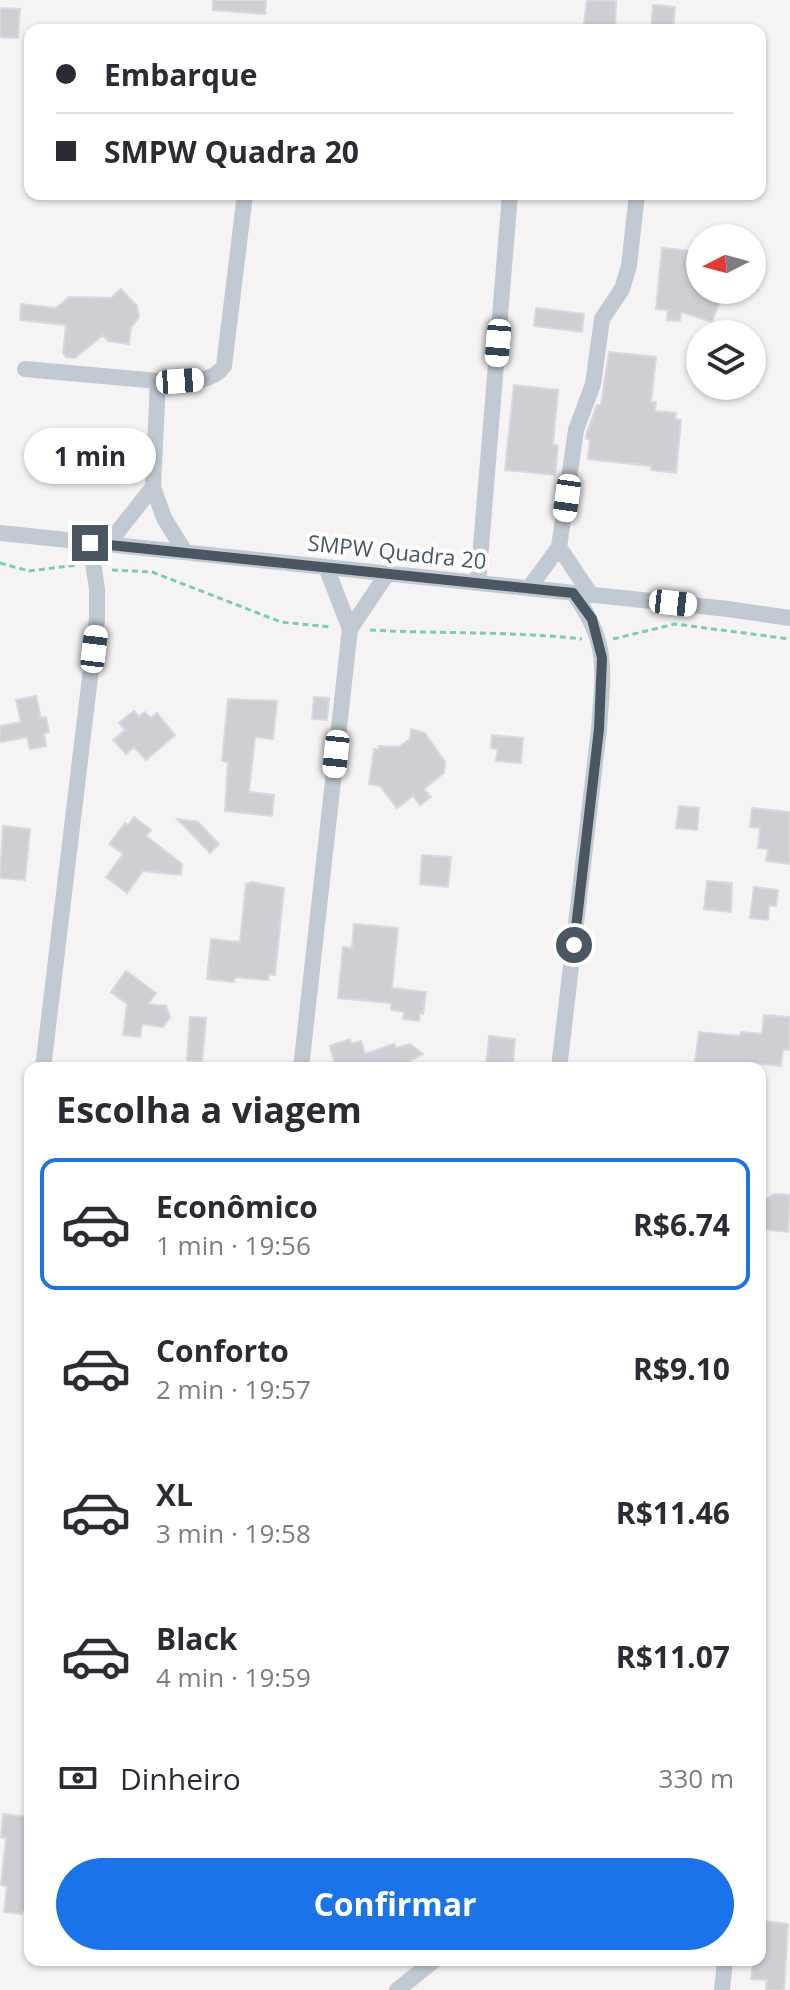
<!DOCTYPE html>
<html lang="pt">
<meta charset="utf-8">
<style>
body{margin:0;font-family:"Open Sans",sans-serif;background:#f7f7f7;color:#2b2b33;height:100vh;display:flex;flex-direction:column;font-size:30px;white-space:nowrap}
*{box-sizing:border-box;margin:0}
p{font-size:26px;color:#7c7c81}
.icon{flex:none;width:44px;height:44px;fill:none;stroke:currentColor;stroke-width:2;stroke-linecap:round;stroke-linejoin:round}
.map{position:relative;flex:1;overflow:hidden}
.sheet{position:absolute;left:24px;top:1062px;width:742px;height:904px;display:flex;flex-direction:column;background:#fff;border-radius:16px;box-shadow:0 2px 6px #0004}
.sheet>*{flex:none}
.hud{position:absolute;left:24px;top:24px;width:742px;height:176px;border-radius:16px;box-shadow:0 2px 6px #0004;display:grid;align-content:center;height:176px;padding:0 32px;background:#fff}
.needle{width:52px;rotate:264deg}
.buttons{position:absolute;left:686px;top:224px;display:grid;gap:16px}
.buttons a{display:grid;place-items:center;width:80px;height:80px;border-radius:50%;background:#fff;box-shadow:0 2px 6px #0004;font-size:40px}
.end{position:absolute;width:36px;height:36px;margin:-18px;border:10px solid #4a5661;background:#fff;box-shadow:0 0 0 4px #fff}
.from{border-radius:50%}
.bubble{position:absolute;height:56px;border-radius:28px;background:#fff;box-shadow:0 2px 6px #0004;font-size:26px;font-weight:700;line-height:56px;text-align:center}
.car{position:absolute;width:24px;height:48px;margin:-24px -12px;border-radius:10px;box-shadow:0 0 6px 2px #0007;background:linear-gradient(#fff 24%,#345 0 40%,#fff 0 76%,#345 0 86%,#fff 0)}
.hud b{display:flex;align-items:center;gap:28px;height:76px;font-size:30px}
.hud b+b{border-top:2px solid #e1e1e2}
.hud i{width:20px;height:20px;background:#2b2b33}
ul{padding:0;list-style:none}
li{display:flex;align-items:center;gap:24px;height:132px;margin:0 16px 12px;padding:0 16px;border:4px solid transparent;border-radius:16px}
li div{flex:1}
li b{display:block;font-size:30px}
li em{font-style:normal;font-weight:700}
li.active{border-color:#1a73e8}
li>.icon{width:72px;height:72px;stroke-width:1.5}
h2{padding:0 32px;font-size:36px;line-height:96px}
.pay{display:flex;align-items:center;gap:20px;height:88px;padding:0 32px;font-size:30px}
.pay p{margin-inline-start:auto}
.action{display:flex;gap:16px;margin-top:auto;padding:16px 32px}
.action a{flex:1;height:92px;border-radius:48px;background:#1a73e8;color:#fff;font-size:32px;font-weight:700;line-height:92px;text-align:center}
.map>svg:first-child{display:block}
</style>
<div class="map">
<svg width="790" height="1990" viewBox="0 0 790 1990">
<rect width="100%" height="100%" fill="#f5f3f3"/>
<path fill="#cdcfd5" stroke="#d7d9de" stroke-width="2" d="M213,0H266L265,14L213,10Z
M587,0L616,1L615,30H583Z
M653,5L675,7L673,30H651Z
M0,8L20,9L18,38L0,37Z
M662,248L700,252V290H724L712,322L681,312L680,321L667,320L668,310L656,309Z
M121,289L137,306L139,317L131,328L129,344L108,341L103,335L75,358L66,357L63,353L66,325L20,320L21,304L56,308L69,297L111,298Z
M536,308L584,314L582,332L534,326Z
M609,352L656,357L651,402H656L655,411L676,413L675,419L681,420L676,473L651,470V466L588,459L590,439H586L587,432L597,405H601Z
M514,385L558,390L553,444L558,446L555,475L505,470Z
M36,696L41,718L46,717L49,732L44,733L46,746L30,749L27,737L0,742V726L21,722L16,700Z
M314,697L329,698L327,720L312,719Z
M228,699L277,701L273,739L255,737L249,792L274,795L272,816L225,811L228,762L222,761Z
M134,711L139,717L145,712L151,718L157,713L175,735L146,760L134,747L126,754L113,740L125,730L119,723Z
M411,729L425,733L445,762L444,773L424,789L431,797L420,805L413,796L397,808L380,786L369,784L374,749L378,750L379,746L399,747L410,739Z
M492,735L523,738L521,763L496,761L498,749L491,748Z
M679,806L699,808L697,830L676,828Z
M752,808L790,812V864L766,861L768,849L758,848L760,828L750,827Z
M134,817L151,830L146,836L182,864L181,875L143,871L127,893L106,877L123,854L109,844L125,823L128,825Z
M177,819L198,822L219,844L210,853Z
M3,826L30,829L25,880L0,878Z
M422,855L451,857L448,887L420,884Z
M707,881L732,883L731,912L704,909Z
M252,882L284,888L275,975L269,974L268,980L235,977L234,982L207,979L211,939L240,942L246,884Z
M754,887L778,890L776,906H769L768,920L750,918Z
M354,924L398,928L392,988L426,992L423,1014L420,1013L419,1021L403,1019L404,1012L391,1010V1003L338,998L343,947L352,948Z
M126,971L156,993L148,1004L166,1006L170,1017L163,1027L142,1024L140,1037L123,1035L127,1004L111,992Z
M764,1015L790,1017V1050L783,1049L781,1066L751,1063V1068H694L699,1032L740,1036L741,1032L762,1034Z
M190,1017L206,1018L202,1061L187,1060Z
M489,1036L515,1039L513,1062H507L506,1068H486Z
M350,1039L351,1044L361,1041L365,1054L394,1044L396,1048L410,1044L423,1054L396,1068H330L335,1064L330,1046Z
M774,1194L790,1195L788,1232L760,1229V1203Z
M3,1814L30,1817V1911H22V1914L4,1912L7,1886L1,1885L6,1838L1,1837Z
M765,1921L788,1924L784,1990H766L767,1980L751,1979L753,1962L760,1960Z"/>
<g fill="none" stroke-linecap="round" stroke-linejoin="round">
<path stroke="#7ad0a6" stroke-width="3" stroke-dasharray="6 4" stroke-linecap="butt" d="M0,563L29,571L77,565
M112,570L152,572L281,622L330,627
M370,630C441,634 511,631 582,639
M613,639L675,624L790,639"/>
<path stroke="#c1cad2" stroke-width="16" d="M25,369L158,381
M0,533L728,609L790,618
M108,544L153,487
M559,547L591,595
M185,552L164,518L153,487L158,381C180,381 210,386 224,366L245,194
M478,583L510,194
M529,588L559,547L576,430L593,384L602,319L622,289L629,266L637,194
M350,629L387,574
M43,1068L97,619V589L90,543
M301,1068L350,629L326,567
M559,1068L599,729C603,672 610,642 573,593
M397,1990L435,1960
M722,1990L725,1960"/>
</g>
<g fill="none" stroke-linecap="round" stroke-linejoin="round">
<path stroke="#4a5661" stroke-width="10" d="M90,543L573,593L592,619L602,658L599,729L574,945"/>
</g>
<g text-anchor="middle" stroke-width="8" stroke-linejoin="round" paint-order="stroke">
<g font-size="22" fill="#4a5661" stroke="#fff">
<text transform="translate(397 552) rotate(6)" y="8">SMPW Quadra 20</text>
</g>
</g>
</svg>
<div class="buttons">
<a><svg class="needle" viewBox="-14 -14 28 28"><path d="M0-13l5 13h-10z" fill="#e53935"/><path d="M0 13l5-13h-10z" fill="#7c7c81"/></svg></a>
<a><svg class="icon" aria-label="layers" viewBox="0 0 24 24"><path d="M12 4l9 5-9 5-9-5zM3 14l9 5 9-5"/></svg></a>
</div>
<i class="end from" style="left:574px;top:945px"></i>
<i class="end" style="left:90px;top:543px"></i>
<div class="bubble" style="left:24px;top:428px;width:132px">1 min</div>
<i class="car" style="left:498px;top:343px;rotate:185deg"></i>
<i class="car" style="left:180px;top:381px;rotate:86deg"></i>
<i class="car" style="left:567px;top:498px;rotate:188deg"></i>
<i class="car" style="left:673px;top:603px;rotate:96deg"></i>
<i class="car" style="left:94px;top:649px;rotate:7deg"></i>
<i class="car" style="left:336px;top:754px;rotate:186deg"></i>
<div class="hud">
<b><i class="from"></i>Embarque</b>
<b><i></i>SMPW Quadra 20</b>
</div>
<section class="sheet">
<h2>Escolha a viagem</h2>
<ul>
<li class="active"><svg class="icon" aria-label="car" viewBox="0 0 24 24"><path d="M5 17H2v-5l4-1 3-4h7l3 4 3 1v5h-3M9 17h6M6 11h13"/><circle cx="7" cy="17" r="2"/><circle cx="17" cy="17" r="2"/></svg><div><b>Econômico</b><p>1 min · 19:56</p></div><em>R$6.74</em></li>
<li><svg class="icon" aria-label="car" viewBox="0 0 24 24"><path d="M5 17H2v-5l4-1 3-4h7l3 4 3 1v5h-3M9 17h6M6 11h13"/><circle cx="7" cy="17" r="2"/><circle cx="17" cy="17" r="2"/></svg><div><b>Conforto</b><p>2 min · 19:57</p></div><em>R$9.10</em></li>
<li><svg class="icon" aria-label="car" viewBox="0 0 24 24"><path d="M5 17H2v-5l4-1 3-4h7l3 4 3 1v5h-3M9 17h6M6 11h13"/><circle cx="7" cy="17" r="2"/><circle cx="17" cy="17" r="2"/></svg><div><b>XL</b><p>3 min · 19:58</p></div><em>R$11.46</em></li>
<li><svg class="icon" aria-label="car" viewBox="0 0 24 24"><path d="M5 17H2v-5l4-1 3-4h7l3 4 3 1v5h-3M9 17h6M6 11h13"/><circle cx="7" cy="17" r="2"/><circle cx="17" cy="17" r="2"/></svg><div><b>Black</b><p>4 min · 19:59</p></div><em>R$11.07</em></li>
</ul>
<div class="pay"><svg class="icon" aria-label="cash" viewBox="0 0 24 24"><path d="M3 7h18v10H3z"/><circle cx="12" cy="12" r="2"/></svg>Dinheiro<p>330 m</p></div>
<div class="action"><a>Confirmar</a></div>
</section>
</div>
